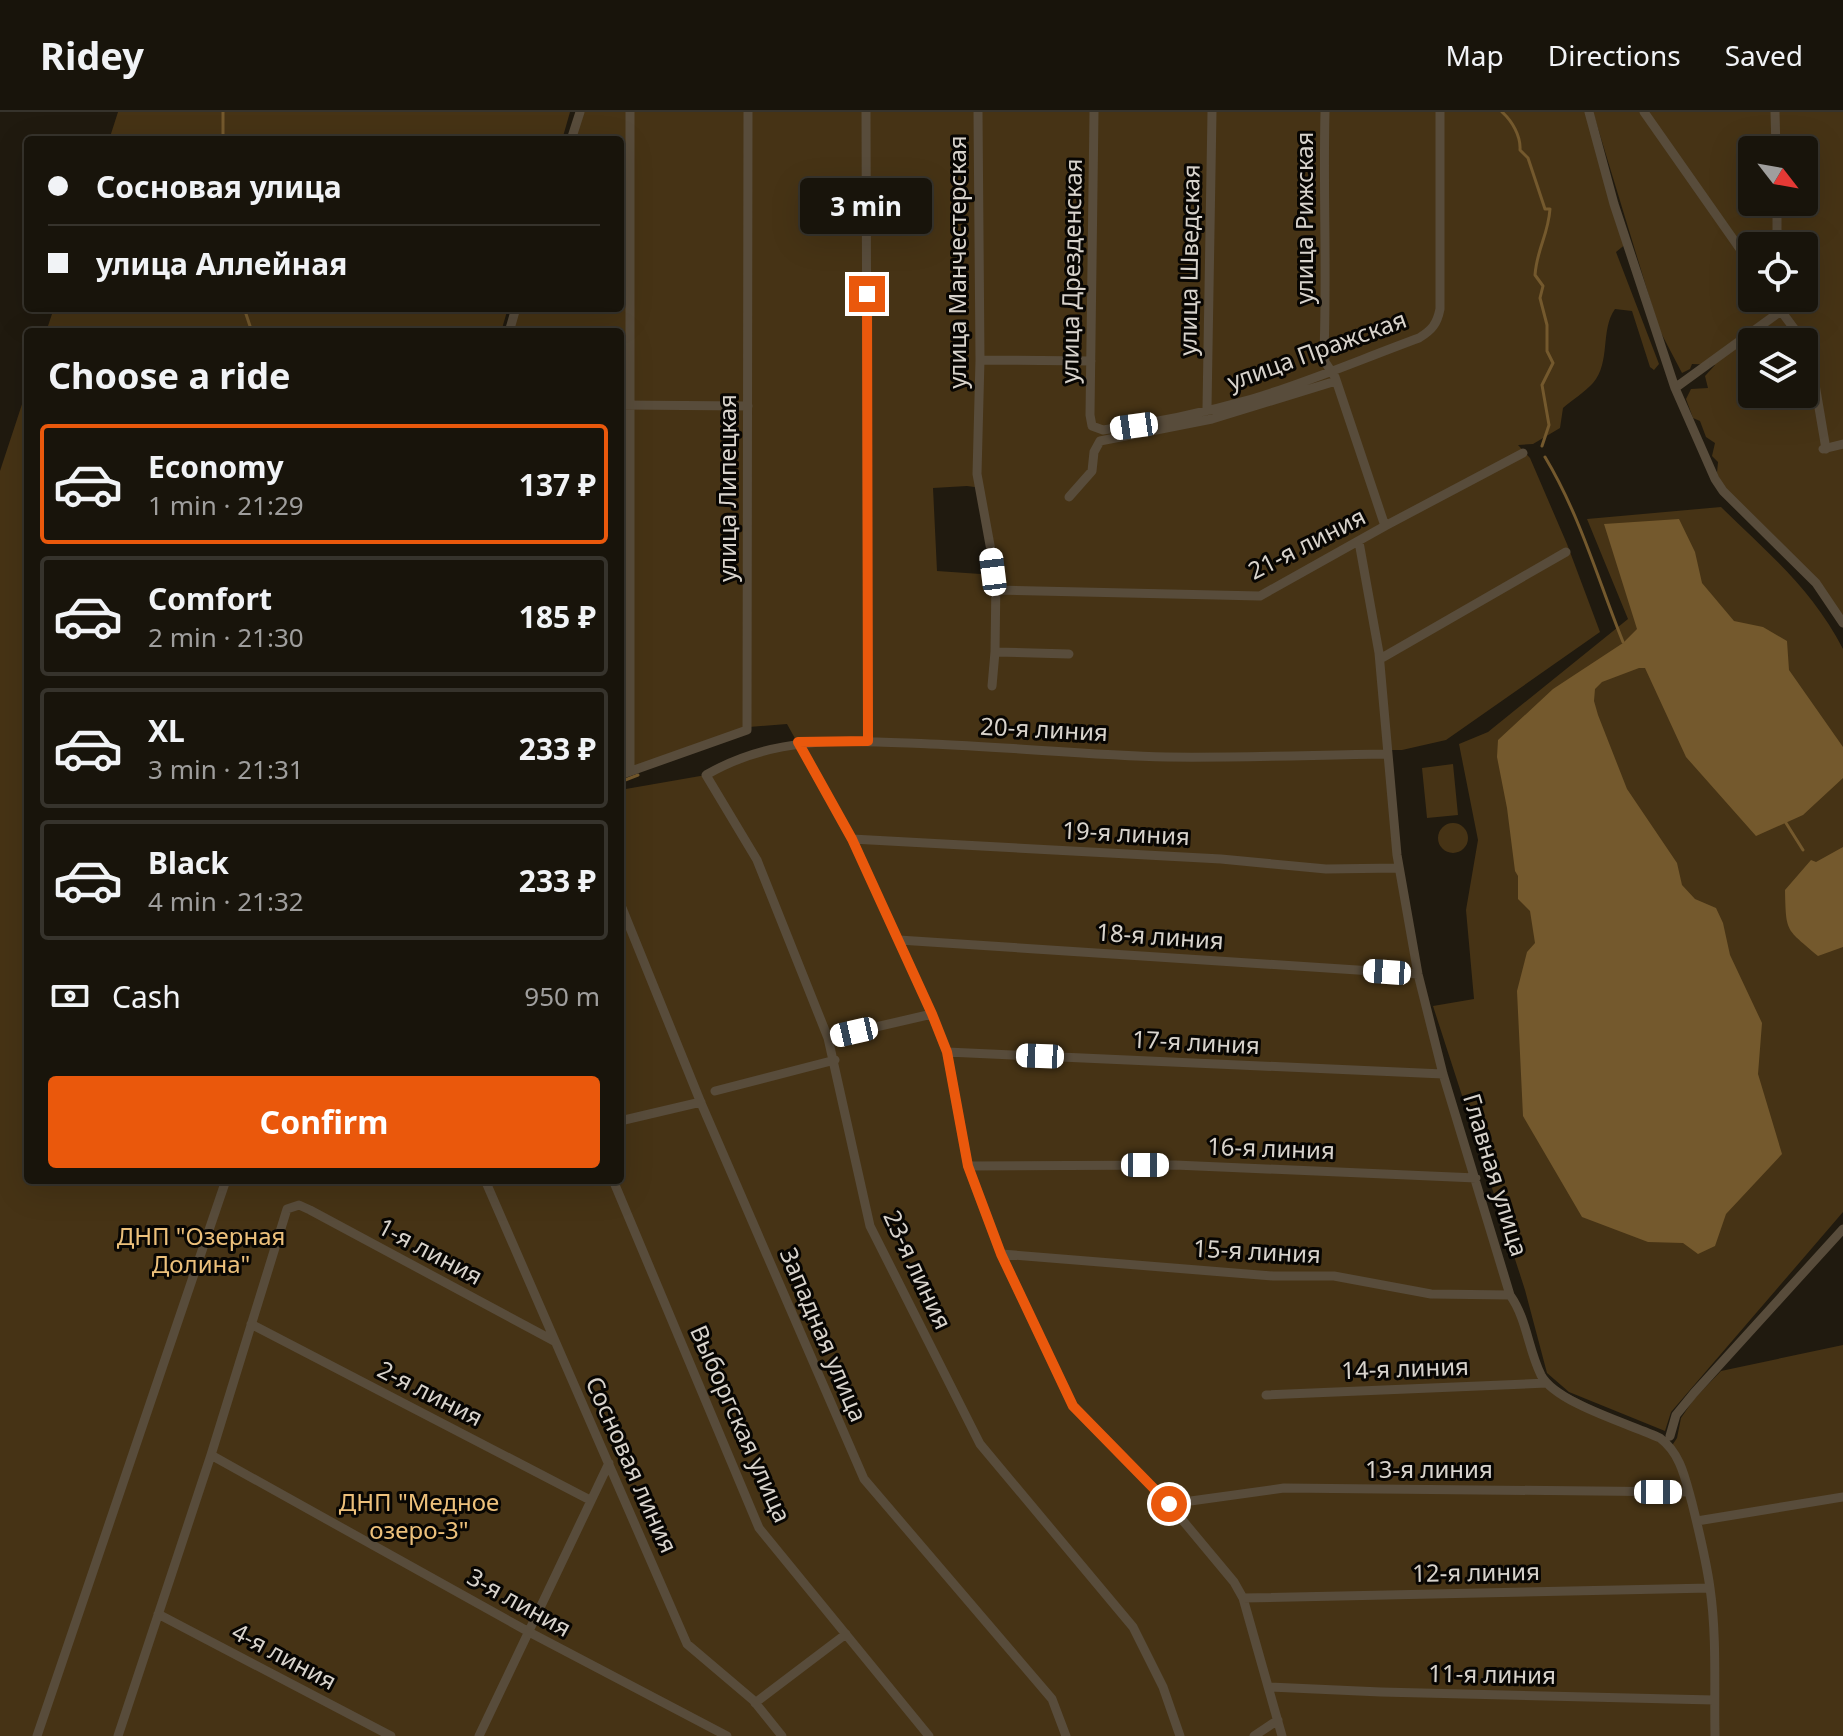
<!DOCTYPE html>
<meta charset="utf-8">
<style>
body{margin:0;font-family:"Noto Sans",sans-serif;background:#211d14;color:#f1f3f6;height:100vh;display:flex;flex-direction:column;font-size:30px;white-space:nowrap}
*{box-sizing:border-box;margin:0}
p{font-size:26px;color:#9f9e9d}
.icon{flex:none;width:44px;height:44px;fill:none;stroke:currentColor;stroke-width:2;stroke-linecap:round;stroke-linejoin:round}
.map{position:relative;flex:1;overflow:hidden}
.sheet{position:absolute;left:24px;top:216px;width:600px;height:856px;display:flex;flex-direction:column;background:#18140b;border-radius:8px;box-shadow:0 8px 32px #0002,0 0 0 2px #36332c}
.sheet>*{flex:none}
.hud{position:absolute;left:24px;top:24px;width:600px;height:176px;border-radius:8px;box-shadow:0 8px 32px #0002,0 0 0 2px #36332c;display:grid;align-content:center;height:176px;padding:0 24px;background:#18140b}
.needle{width:52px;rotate:121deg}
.controls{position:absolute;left:1738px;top:24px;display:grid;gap:16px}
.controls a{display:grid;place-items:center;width:80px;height:80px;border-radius:8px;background:#18140b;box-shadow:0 8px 32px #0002,0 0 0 2px #36332c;font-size:40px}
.end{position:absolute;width:36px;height:36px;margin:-18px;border:10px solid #ea580c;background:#fff;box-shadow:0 0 0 4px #fff}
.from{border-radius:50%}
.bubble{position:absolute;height:56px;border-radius:8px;background:#18140b;box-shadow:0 8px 32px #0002,0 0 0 2px #36332c;font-size:26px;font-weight:700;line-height:56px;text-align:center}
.car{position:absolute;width:24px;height:48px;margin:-24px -12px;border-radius:10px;box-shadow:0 0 6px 2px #0007;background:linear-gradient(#fff 24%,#345 0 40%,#fff 0 76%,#345 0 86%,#fff 0)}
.hud b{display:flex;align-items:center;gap:28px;height:76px;font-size:30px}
.hud b+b{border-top:2px solid #36332c}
.hud i{width:20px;height:20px;background:#f1f3f6}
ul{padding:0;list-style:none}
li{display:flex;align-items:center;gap:24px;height:120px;margin:0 16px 12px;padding:0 8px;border:4px solid #36332c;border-radius:8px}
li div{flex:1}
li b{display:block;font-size:30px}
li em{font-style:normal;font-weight:700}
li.selected{border-color:#ea580c}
li>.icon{width:72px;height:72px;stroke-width:1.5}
h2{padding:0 24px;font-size:36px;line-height:96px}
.pay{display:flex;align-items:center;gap:20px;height:88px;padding:0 24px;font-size:30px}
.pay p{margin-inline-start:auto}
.cta{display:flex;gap:16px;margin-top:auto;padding:16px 24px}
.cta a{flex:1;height:92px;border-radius:8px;background:#ea580c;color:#fff;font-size:32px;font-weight:700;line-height:92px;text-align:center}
header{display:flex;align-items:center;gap:48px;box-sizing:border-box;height:112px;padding:0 40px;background:#18140b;border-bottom:2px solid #36332c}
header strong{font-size:38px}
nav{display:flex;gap:44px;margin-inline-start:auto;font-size:28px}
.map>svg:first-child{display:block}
</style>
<header>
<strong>Ridey</strong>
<nav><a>Map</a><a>Directions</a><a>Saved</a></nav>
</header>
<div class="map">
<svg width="1843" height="1624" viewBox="0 0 1843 1624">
<rect width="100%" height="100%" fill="#201a0f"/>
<path fill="#463315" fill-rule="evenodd" d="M118,0H570L562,28H109Z
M580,0H1589L1627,131L1616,140L1659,252L1654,258L1650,255L1632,199L1615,197C1600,218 1611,250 1593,271C1585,280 1572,288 1563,296L1560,316L1533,332L1518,333L1530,346L1567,432L1600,520L1446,628L1402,638H1386L1418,862L1510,1182L1547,1271L1671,1335L1677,1326L1681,1306L1694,1287L1721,1259L1843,1233V1624H0V359L28,274V1068H620V678L706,663L797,630L787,612L749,615L620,663V220H509L516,196H620V28H571ZM967,374L982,376L995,463L937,459L933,376Z
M1593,0H1843V511L1816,471L1726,383L1717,361L1718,350L1712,344L1715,331L1706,325L1700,309L1693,306L1686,287L1691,277L1708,276L1705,264L1715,253L1692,252L1690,257L1682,261L1659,217ZM1752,38H1804V90H1752ZM1752,134H1804V186H1752ZM1752,230H1804V282H1752Z
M54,196H508L501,220H46Z
M1721,395C1768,441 1812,477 1843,537V1100L1671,1300L1665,1319L1569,1280L1547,1261L1525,1178L1433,894L1474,887L1466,798L1478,728L1459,632L1488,620L1628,507L1587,407Z
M1453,652L1458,703L1427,706L1422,656Z
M1438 726a15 15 0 1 1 30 0a15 15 0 1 1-30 0Z"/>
<path fill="#74592d" d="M1679,407L1695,440L1702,471L1734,509L1763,515L1787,529L1789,558L1843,635V666L1803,703L1756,724L1686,645L1645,556H1639L1602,570L1595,577L1594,589L1598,603L1627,677L1677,751L1682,773L1695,787L1716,796L1723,811L1730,843L1762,911L1758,962L1782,1042L1726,1102L1715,1134L1698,1142L1683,1131L1648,1130L1582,1105L1523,1004L1517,879L1527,840L1535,831L1530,799L1518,787V764L1515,759L1507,696L1497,645L1498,628L1553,577L1623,531L1637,517L1604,412Z
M1843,735V835L1818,844C1786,816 1786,822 1785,778L1811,748L1816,750Z"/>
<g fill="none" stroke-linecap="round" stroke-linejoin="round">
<path stroke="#74592d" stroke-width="3" d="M1502,0C1512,9 1521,24 1520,38L1528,46L1545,97H1550C1548,124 1537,136 1535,163L1543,174L1540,186L1547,213V239L1553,251L1542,273L1549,313L1542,334
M223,28V0
M244,196L252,220
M1545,345C1580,403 1598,468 1623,530
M620,670L638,663
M1786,711L1803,738"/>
<path stroke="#584c3b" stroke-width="9" d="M866,0L868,629
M978,0L980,248L977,362L996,466L995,540L992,574
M1094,0L1090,303L1092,314L1103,318C1154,311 1203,301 1252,287C1309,270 1364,246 1419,226C1432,218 1437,212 1440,197V0
M1325,0C1323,80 1327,160 1324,240L1325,250L1335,265L1385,414
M1589,0L1614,92L1675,276L1715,367L1723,379L1816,471L1843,511
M1644,0L1752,154
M1775,0L1776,38
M571,28L580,0
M1777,90V134
M1776,186L1781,199L1804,230
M509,220L516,196
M1804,230L1809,237L1826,337
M980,248L1091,249
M1675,276L1781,199
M620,293L748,294
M1207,296L1212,0
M1823,337L1843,332
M1069,385L1092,359L1094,340L1100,329L1212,307L1336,269
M1359,430L1379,541L1397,743L1418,862L1443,962L1510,1183C1527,1207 1528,1237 1541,1263C1556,1291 1630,1312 1660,1326C1681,1342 1685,1366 1692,1391C1699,1419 1706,1447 1710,1476C1717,1525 1714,1575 1715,1624
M996,478L1260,484L1385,414L1523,341
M995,540L1069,542
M1380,547L1566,440
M798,630L852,727L932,902L947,940L968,1054L1001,1142L1073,1294L1169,1392L1234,1470L1243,1486L1282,1624
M630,658V0
M620,663L747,618L748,0
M852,727L1221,747L1326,757L1398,756
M620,791L701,991L864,1367L1052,1587L1066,1624
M899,828L1418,862
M828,926L932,902
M947,940L1443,962
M715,979L835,948
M620,1009L701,990
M968,1054L1175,1053L1476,1066
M485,1068L687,1532L753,1588L782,1624
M613,1068L759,1416L929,1624
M1001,1142L1273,1164H1334L1431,1182L1510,1183
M251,1212L590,1388
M1266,1283L1547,1271
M1670,1324L1676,1303L1694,1281L1843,1117
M211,1343L529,1520L727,1624
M1169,1392L1284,1376L1689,1380
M1697,1409L1843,1385
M1243,1486L1710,1476
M158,1502L391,1624
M1269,1575L1381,1580L1714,1588
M755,1591L846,1522
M37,1624L226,1068
M118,1624L211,1343L287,1097L299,1093L310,1098L554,1229
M479,1624L609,1351
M1180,1624L1163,1575L1133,1515L980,1332L870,1114L828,926L757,748L706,663C778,621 851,629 930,632C1009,635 1088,643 1167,645C1240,646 1313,643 1386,642
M1254,1624L1278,1608"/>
</g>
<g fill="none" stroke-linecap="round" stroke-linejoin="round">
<path stroke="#ea580c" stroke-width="10" d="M867,182L868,629L798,630L852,727L932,902L947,940L968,1054L1001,1142L1073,1294L1169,1392"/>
</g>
<g text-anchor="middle" stroke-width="6" stroke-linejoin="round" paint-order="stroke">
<g font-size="24" fill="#d8d3cc" stroke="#080603">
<text transform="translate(1305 106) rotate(-90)" y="8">улица Рижская</text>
<text transform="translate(1190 148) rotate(-89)" y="8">улица Шведская</text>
<text transform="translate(958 150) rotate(-90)" y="8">улица Манчестерская</text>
<text transform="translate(1072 159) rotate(-89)" y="8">улица Дрезденская</text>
<text transform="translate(1317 239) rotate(-20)" y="8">улица Пражская</text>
<text transform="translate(728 376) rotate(-90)" y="8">улица Липецкая</text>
<text transform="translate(1307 432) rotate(-27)" y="8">21-я линия</text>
<text transform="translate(1044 618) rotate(3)" y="8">20-я линия</text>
<text transform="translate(1126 722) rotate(3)" y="8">19-я линия</text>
<text transform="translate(1160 825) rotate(4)" y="8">18-я линия</text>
<text transform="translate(1196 931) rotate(3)" y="8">17-я линия</text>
<text transform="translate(1271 1037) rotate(2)" y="8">16-я линия</text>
<text transform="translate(1495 1063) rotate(73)" y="8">Главная улица</text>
<text transform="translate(430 1140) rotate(28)" y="8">1-я линия</text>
<text transform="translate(1257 1140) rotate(3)" y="8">15-я линия</text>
<text transform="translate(917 1158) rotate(65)" y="8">23-я линия</text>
<text transform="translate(823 1223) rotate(67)" y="8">Западная улица</text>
<text transform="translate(1405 1257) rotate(-2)" y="8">14-я линия</text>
<text transform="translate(430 1282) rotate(27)" y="8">2-я линия</text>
<text transform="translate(740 1312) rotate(66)" y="8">Выборгская улица</text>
<text transform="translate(631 1353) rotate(66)" y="8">Сосновая линия</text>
<text x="1429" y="1366">13-я линия</text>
<text transform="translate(1476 1461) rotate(-1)" y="8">12-я линия</text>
<text transform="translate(519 1491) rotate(29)" y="8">3-я линия</text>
<text transform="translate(284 1545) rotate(28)" y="8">4-я линия</text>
<text transform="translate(1492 1563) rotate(1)" y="8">11-я линия</text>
</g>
<g font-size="24" fill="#ecc07b" stroke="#080603">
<text x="201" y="1133">ДНП "Озерная<tspan x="201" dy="28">Долина"</tspan></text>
<text x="419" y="1399">ДНП "Медное<tspan x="419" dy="28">озеро-3"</tspan></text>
</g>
</g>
</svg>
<div class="controls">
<a><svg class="needle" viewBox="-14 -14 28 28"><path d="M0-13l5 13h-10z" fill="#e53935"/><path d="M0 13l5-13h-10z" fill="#9f9e9d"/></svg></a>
<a><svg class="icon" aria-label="locate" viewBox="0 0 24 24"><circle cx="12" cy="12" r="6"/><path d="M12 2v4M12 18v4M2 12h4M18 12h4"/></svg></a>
<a><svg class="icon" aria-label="layers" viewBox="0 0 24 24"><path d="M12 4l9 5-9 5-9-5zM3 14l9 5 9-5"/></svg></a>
</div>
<i class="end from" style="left:1169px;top:1392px"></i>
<i class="end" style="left:867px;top:182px"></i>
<div class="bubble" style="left:800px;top:66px;width:132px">3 min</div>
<i class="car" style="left:1134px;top:314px;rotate:262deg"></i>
<i class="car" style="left:993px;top:460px;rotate:353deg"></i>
<i class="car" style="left:1387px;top:860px;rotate:274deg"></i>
<i class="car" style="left:854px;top:920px;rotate:257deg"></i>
<i class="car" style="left:1040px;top:944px;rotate:272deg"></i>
<i class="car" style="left:1145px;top:1053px;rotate:90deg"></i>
<i class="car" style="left:1658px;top:1380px;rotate:90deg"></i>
<div class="hud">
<b><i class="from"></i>Сосновая улица</b>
<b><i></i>улица Аллейная</b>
</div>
<section class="sheet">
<h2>Choose a ride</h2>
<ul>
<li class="selected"><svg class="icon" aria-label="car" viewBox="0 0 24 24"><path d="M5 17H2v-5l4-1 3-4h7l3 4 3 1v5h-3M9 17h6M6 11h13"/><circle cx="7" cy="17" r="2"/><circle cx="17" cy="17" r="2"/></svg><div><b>Economy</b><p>1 min · 21:29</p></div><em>137 ₽</em></li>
<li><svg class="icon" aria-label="car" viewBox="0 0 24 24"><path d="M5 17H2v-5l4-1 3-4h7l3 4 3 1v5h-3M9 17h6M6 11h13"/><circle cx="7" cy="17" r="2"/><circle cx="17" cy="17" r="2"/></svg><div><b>Comfort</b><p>2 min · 21:30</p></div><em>185 ₽</em></li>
<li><svg class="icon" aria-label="car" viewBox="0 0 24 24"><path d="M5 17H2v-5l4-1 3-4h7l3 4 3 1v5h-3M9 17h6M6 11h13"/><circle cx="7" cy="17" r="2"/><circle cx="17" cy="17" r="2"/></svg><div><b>XL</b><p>3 min · 21:31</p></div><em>233 ₽</em></li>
<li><svg class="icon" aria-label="car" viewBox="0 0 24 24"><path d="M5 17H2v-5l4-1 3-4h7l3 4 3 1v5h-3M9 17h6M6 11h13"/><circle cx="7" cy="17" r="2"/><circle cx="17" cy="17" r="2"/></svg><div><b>Black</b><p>4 min · 21:32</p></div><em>233 ₽</em></li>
</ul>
<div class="pay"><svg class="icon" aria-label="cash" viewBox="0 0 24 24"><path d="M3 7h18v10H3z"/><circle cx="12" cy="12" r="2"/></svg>Cash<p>950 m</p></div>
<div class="cta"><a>Confirm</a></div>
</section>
</div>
